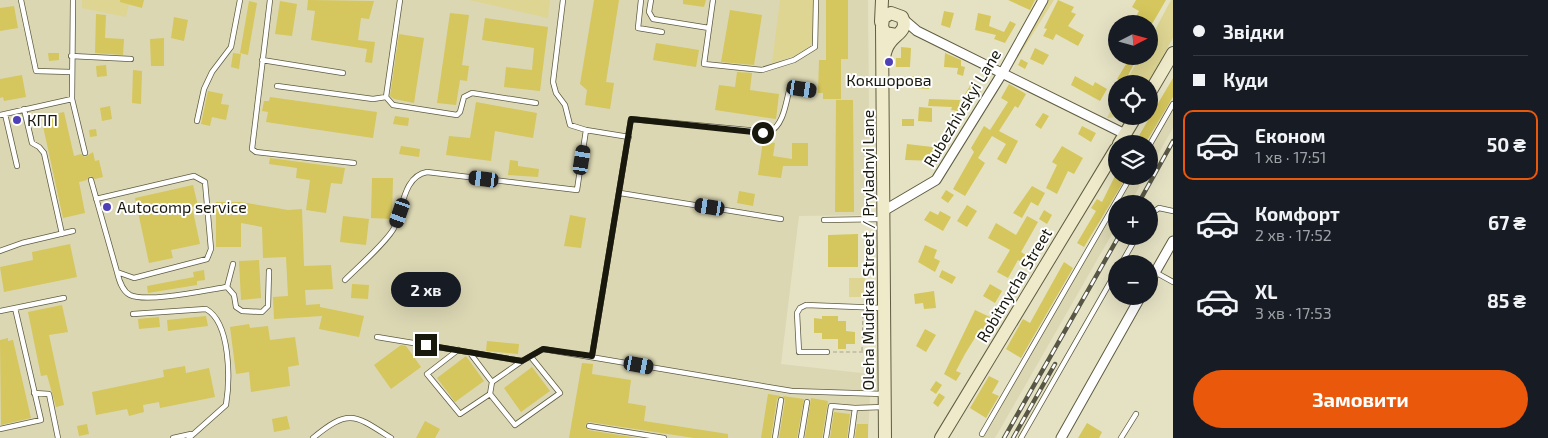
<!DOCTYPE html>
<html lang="uk">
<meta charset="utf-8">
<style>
body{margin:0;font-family:"Exo 2",sans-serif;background:#20242c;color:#f1f3f6;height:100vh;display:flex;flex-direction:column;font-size:19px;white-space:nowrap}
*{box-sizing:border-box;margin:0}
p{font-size:16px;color:#9ea1a6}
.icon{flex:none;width:28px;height:28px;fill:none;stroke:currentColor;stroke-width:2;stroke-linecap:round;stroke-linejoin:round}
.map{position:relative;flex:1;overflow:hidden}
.panel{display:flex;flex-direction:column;background:#171b24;width:375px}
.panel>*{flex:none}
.banner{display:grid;align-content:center;height:110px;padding:0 20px;background:#171b24}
.needle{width:32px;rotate:84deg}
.controls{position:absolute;left:1108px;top:15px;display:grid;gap:10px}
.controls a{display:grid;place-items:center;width:50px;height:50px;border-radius:50%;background:#171b24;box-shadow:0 5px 20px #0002;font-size:25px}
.end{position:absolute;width:22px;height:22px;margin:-11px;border:6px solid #19180d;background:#fff;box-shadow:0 0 0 2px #fff}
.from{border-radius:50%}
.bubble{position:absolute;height:35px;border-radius:18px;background:#171b24;box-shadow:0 5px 20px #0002;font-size:16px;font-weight:700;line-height:35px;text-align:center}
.car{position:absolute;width:15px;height:30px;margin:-15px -8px;border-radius:6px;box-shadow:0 0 4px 1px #0007;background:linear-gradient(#222 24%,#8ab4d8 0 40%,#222 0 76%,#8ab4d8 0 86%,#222 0)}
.banner b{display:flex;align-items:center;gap:18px;height:48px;font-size:19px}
.banner b+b{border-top:1px solid #363941}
.banner i{width:12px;height:12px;background:#f1f3f6}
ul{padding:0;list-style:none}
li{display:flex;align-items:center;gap:15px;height:70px;margin:0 10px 8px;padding:0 10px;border:2px solid transparent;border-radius:10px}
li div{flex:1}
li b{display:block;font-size:19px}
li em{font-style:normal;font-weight:700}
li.on{border-color:#ea580c}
li>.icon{width:45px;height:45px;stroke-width:1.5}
.button{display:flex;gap:10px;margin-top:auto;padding:10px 20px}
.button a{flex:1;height:58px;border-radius:30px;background:#ea580c;color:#fff;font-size:20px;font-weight:700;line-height:58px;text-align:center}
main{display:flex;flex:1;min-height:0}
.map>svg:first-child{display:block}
</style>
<main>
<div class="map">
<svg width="1173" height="438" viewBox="0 0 1173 438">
<rect width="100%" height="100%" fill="#e5e2c4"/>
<path fill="#dbd7b3" d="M0,0H868L870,215L799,216L781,364L871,374L868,438H0Z
M1173,108V128L1149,170V150Z
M1134,176H1145L1130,204H1118Z
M1116,207V227L995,438H983Z"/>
<path fill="#ded592" d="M82,0H130L126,17L82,8Z
M469,0H550L548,18Z
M780,0H813L812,45L794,56L772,63Z
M1046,0H1054L1012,67L1010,66Z
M1171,0H1173V38L1147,84H1125L1140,56H1149V41Z
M1116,100V116H1122L1107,118Z
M849,278H865L864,297H849Z"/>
<path fill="#d5c65d" d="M120,0H144L142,8L120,2Z
M308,0L374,1L369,19L361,18L358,40L375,42L372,63L365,62L367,49L311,40L315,11L307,10Z
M594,0H619L606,82L614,83L610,109L585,105L587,90L580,84Z
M683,0H706L704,7L683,4Z
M826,0H848V59H841V99H823V93H818L819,60H826Z
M1008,0H1035L1030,10Z
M1058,0L1074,7L1071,12L1076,14L1068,26L1084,35L1078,46L1056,34L1053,40L1043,36L1047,29L1044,28Z
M1136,0H1166L1152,24H1132L1139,11L1132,7Z
M249,1L257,3L248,55L240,53Z
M280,1L297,4L292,36L275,34Z
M14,6L18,28L0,31V8Z
M730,10L762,15L754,65L721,62Z
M944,11L954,13L950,28L941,25Z
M450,13L469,15L462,65L469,66L467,81L460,80L456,105L437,103Z
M978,13L991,16L989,26L1004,32L1010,21L1016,24L1005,43L994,39L996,35L975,30Z
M96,14L106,15L105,38L124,39L123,55L95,53Z
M174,17L188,20L184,41L171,38Z
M485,18L548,27L540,91L504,87L506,67L532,70L534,48L482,40Z
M399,34L424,38L414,103L394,99L390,96Z
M164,38V66H151L150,39Z
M656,43L699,50L696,67L653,60Z
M901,47L911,48L910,67H896V58H901Z
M1035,48L1049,55L1043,65L1030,59Z
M48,53H59V60L49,61Z
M233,53L241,54L239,69L231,67Z
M945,53L961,60V66L965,67L963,76L957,74L958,68L944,67Z
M1119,56H1138L1124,83L1117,79L1128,61Z
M1021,59L1028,63L1025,69L1018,65Z
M106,65L107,76L97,77L96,66Z
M133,70L142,71L141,104L132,103Z
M737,72L752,73L750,90L779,94L776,119L715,110L719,85L735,87Z
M22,75L26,97L4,101L3,97L0,98V79Z
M912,76L930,77L929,89L915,88V84H912Z
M1075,76L1093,86L1095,82L1107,89L1100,101L1071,85Z
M1173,78V97L1145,144H1134Z
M971,84L982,90L976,100L965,94Z
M1009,84L1026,94L1018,108L1015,106L999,131L1018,141L1006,164L997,159L1006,144L992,136L978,158L985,163L965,196L953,189L974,152L971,148L984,126L990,130L1008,102L1001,98Z
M208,91L223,94L221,104L229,105L226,120L212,117L210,126L201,124Z
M270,97L377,112L373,138L266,122L268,112L262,111L264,101H269Z
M929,99L960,100L958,111L951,110L952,107L928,106Z
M836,100H853L854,212H835Z
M476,102L537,113L533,138L495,131L491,161L446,155L449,136L470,138Z
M110,106L112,119L102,121L100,108Z
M919,107L932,108V122L918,121Z
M64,112L74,156L81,154L85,157L93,152L95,161L99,160L103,177L95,179L90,176L87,180L79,182L85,213L63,218L41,117Z
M1043,113L1049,116L1041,129L1035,125Z
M395,116L409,118L408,126L393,124Z
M902,119H914V126H902Z
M1082,126L1096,133L1091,142L1078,134Z
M96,129L97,136L90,137L89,130Z
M763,141L775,143L773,156L792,159V143H808V166H783L781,178L758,175Z
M907,144L941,148L938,161L905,160Z
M401,146L420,149L419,157L399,154Z
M1062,146L1083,158L1074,174L1068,171L1057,194L1046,188L1057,165L1052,162Z
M270,158L345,168L342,184L331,183L326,213L306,210L310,180L296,178L297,168L269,164Z
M510,160L518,161V166L539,169L538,177L508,175Z
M1115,176L1124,181L1084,247L1077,243L1096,211L1091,208L1097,199L1102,202Z
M372,178H393L392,219L371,218Z
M193,185L198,206L192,207L200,244L171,250L173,258L149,263L135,198Z
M1032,186L1045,193L1038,206L1031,202L1022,218L1013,213Z
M946,190L954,195L948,203L941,198Z
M739,191L755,194L753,206L737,203Z
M216,202H241L288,210L302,209L304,266L331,265L333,289L305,290L306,305L320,304V307L364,316L359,337L319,329L322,316L274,319L273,297L288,296L286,257L263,258L262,227L241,223V247H216Z
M967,205L977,211L967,227L957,221Z
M1044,210L1052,215L1047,224L1039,219Z
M930,211L938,215L940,211L951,217L943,231L924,220Z
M570,215L586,218L581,248L564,246Z
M343,216L369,219L366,245L340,242Z
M1027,216L1038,222L1021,252L1034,260L1030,267L1018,260L1008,278L997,272L1010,250L988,238L996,223L1016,235Z
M858,234V267H828V235Z
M70,244L77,277L4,292L0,267L33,260L32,252Z
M925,245L937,250L934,258L940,261L935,272L918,262Z
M259,260L261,298L241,300L239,261Z
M1064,262L1073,268L1021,358L1006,349L1023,319L1030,323Z
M204,270L205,280L197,281V285L148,293L147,286L194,277L193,272Z
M942,270L956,277L952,284L939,277Z
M352,284L369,285L368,299L351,298Z
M990,284L1002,291L995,303L983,296Z
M934,291L936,308L924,309L923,303L915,304L914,294Z
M62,305L68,332L49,335L64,405L56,407L47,375L41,376L28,312Z
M975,310L992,318L986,330L981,328L965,354L956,371L961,373L956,381L944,374Z
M206,316L208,326L168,331L167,320Z
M822,316H838V321H846V331L855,332V344H846V349H838V339H822V333H814V318L822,319Z
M159,317L160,327L139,329L138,319Z
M249,324L250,328L268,326L270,340L295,337L299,365L288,367L290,386L251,392L249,372L236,374L230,327Z
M925,329L936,335L926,352L916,346Z
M8,338V341L13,340L31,418L1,425L0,340Z
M487,341L519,344L518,354L486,351Z
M401,345L406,346L421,367L391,389L374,365Z
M466,356L484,381L455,402L437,378Z
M582,363L593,364L592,374L631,380L628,403L646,406L644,421L728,434V438H694L589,422L585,425L588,430L638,438H569Z
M185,366L186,373L209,368L215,397L160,408L159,402L143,405L144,412L129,416L127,409L96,415L92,392L164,377L163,370Z
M532,367L550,391L521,412L504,388Z
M989,376L999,381L992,393L999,396L986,418L970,408Z
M936,381L942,385L936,394L930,390Z
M939,393L945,397L938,407L933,403Z
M768,394L781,396L777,399L771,438H761Z
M783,396L804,399L797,438H779L785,401Z
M811,398L828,401L822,438H805Z
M834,412L850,414L847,438H830Z
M287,416L290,429L274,432L272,419Z
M425,421L440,429L435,438H416Z
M1087,423L1102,432L1099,438H1078Z
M87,424L89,434L79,436L77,426Z
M857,424H868V438H855Z"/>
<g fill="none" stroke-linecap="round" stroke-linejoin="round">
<g stroke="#5f5c42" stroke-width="6">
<path id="lane" d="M21,0L36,71L71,72
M73,0L72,99L85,153
M270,0L252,149L256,152L354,163
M400,0L386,97L393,105L457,115L460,112L464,97L472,93L536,103
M641,0L638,28L662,32
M651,0L649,12L653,19L709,28
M713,0L704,64L762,70L794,60L815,47L816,0
M71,56L131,59
M262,60L343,73
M277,86L373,99L386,97
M24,109L32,143L39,147L44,153L62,234
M5,114L17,166
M0,115L72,99
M197,121L204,89L212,72L231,47L240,0
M586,130L629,137
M1149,146L1173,104
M91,180L117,272L134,278L207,259L211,249L205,182L194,176L96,199
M620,193L781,219
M1149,215L1159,208L1173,211
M824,220L883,219
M0,251L22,243L73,231
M1121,264L1137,236
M117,272C119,280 122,291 130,295C147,303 207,290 227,287L233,264
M1155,272L1173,282
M345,280C357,268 390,239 395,226C403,207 404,176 427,172L577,190L586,130L570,125L565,105L556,93L553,82L563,0
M227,287L234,295L236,307L242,311L262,312L268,306L269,271
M0,311L64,298
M133,314L206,309C231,323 230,380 226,405L189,438
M377,337L522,361L543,349L792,391L883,394
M458,350L427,374L460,414L490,394
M827,352H799L797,313L800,308L806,305L883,308
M470,353L492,382
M592,356L631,119L769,132C784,126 786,101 790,87L813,91
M522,361L492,382L490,394L515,425L560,393L531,357
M34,393L49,394L58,438
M589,426L664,438
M0,429L41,420L15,308
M982,434L1131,176
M173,438L191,434
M313,438C349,408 355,415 391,438
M775,438L781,400
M801,438L807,402
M826,438L831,406L855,408
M851,438L855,408L883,407
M1021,438L1116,272
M1121,438L1136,414"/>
</g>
<g stroke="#5f5c42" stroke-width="11">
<path id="street" d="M903,19L917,31L1125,134
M885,210L936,180L1003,72L1043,0
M1149,283L1173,241
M1061,438L1141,296"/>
</g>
<g stroke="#5f5c42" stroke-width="14">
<path id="secondary" d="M881,22L882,0
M882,27L885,438
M884,57C885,53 886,48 889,44C895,34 909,31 902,17L891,13L883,18L882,27L885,33L896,35
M1149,94L1173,53
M1119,144L1136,116
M941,438L1116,149"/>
</g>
<path stroke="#a7a48c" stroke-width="1" stroke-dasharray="4 2.5" stroke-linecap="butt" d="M862,351L863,313
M833,352H874"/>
<use href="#lane" stroke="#fff" stroke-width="4.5"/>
<use href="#street" stroke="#fff" stroke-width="9"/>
<use href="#secondary" stroke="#efeac9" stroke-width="12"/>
<g stroke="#585645" stroke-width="4.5">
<path id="rail" d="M1138,204L1173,141
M1004,438L1119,236
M1013,438L1055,364"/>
</g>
<use href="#rail" stroke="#fff" stroke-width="2.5" stroke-dasharray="8" stroke-linecap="butt"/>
</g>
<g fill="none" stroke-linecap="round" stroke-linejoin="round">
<path stroke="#19180d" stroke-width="6" d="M426,345L522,361L543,349L592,356L631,119L763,133"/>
</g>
<g fill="#4e41b8" stroke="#fff" stroke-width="2">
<circle cx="889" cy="62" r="5"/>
<circle cx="17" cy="120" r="5"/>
<circle cx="107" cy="207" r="5"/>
</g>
<g text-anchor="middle" stroke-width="4" stroke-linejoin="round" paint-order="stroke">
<g font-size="16" fill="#19180d" stroke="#fff" text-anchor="start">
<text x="889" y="86" text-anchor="middle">Кокшорова</text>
<text x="27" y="126">КПП</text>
<text x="117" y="213">Autocomp service</text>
</g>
<g font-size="16" fill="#19180d" stroke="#fff">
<text transform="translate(962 108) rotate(-59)" y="6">Rubezhivskyi Lane</text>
<text transform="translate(868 250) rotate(-90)" y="6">Oleha Mudraka Street / Pryladnyi Lane</text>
<text transform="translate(1014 285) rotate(-59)" y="6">Robitnycha Street</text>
</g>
</g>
</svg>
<div class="controls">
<a><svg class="needle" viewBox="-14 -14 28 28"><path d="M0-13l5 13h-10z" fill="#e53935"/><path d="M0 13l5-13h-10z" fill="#9ea1a6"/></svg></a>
<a><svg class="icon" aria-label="locate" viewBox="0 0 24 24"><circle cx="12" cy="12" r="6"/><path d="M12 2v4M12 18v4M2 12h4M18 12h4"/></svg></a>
<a><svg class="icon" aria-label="layers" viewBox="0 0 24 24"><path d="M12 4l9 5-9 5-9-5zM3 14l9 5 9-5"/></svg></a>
<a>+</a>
<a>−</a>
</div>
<i class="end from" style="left:763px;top:133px"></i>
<i class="end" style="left:426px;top:345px"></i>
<div class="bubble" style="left:391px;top:272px;width:70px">2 хв</div>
<i class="car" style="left:802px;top:89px;rotate:99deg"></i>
<i class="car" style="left:582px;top:160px;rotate:9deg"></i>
<i class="car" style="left:484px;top:179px;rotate:277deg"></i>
<i class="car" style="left:710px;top:207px;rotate:279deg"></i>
<i class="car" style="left:400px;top:213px;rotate:199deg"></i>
<i class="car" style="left:639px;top:365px;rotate:101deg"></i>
</div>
<section class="panel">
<div class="banner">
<b><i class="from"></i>Звідки</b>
<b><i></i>Куди</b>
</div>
<ul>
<li class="on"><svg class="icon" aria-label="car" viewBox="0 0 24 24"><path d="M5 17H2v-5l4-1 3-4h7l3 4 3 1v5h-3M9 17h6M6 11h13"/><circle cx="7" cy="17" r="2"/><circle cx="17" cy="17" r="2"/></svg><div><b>Економ</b><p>1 хв · 17:51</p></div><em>50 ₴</em></li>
<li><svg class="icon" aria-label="car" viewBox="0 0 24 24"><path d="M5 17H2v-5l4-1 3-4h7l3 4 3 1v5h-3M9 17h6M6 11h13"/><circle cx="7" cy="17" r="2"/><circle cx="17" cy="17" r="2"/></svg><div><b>Комфорт</b><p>2 хв · 17:52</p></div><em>67 ₴</em></li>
<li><svg class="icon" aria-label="car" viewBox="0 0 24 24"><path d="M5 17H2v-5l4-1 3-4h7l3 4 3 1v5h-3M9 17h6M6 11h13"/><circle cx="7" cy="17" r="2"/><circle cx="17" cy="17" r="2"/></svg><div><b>XL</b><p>3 хв · 17:53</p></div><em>85 ₴</em></li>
</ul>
<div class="button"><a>Замовити</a></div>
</section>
</main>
